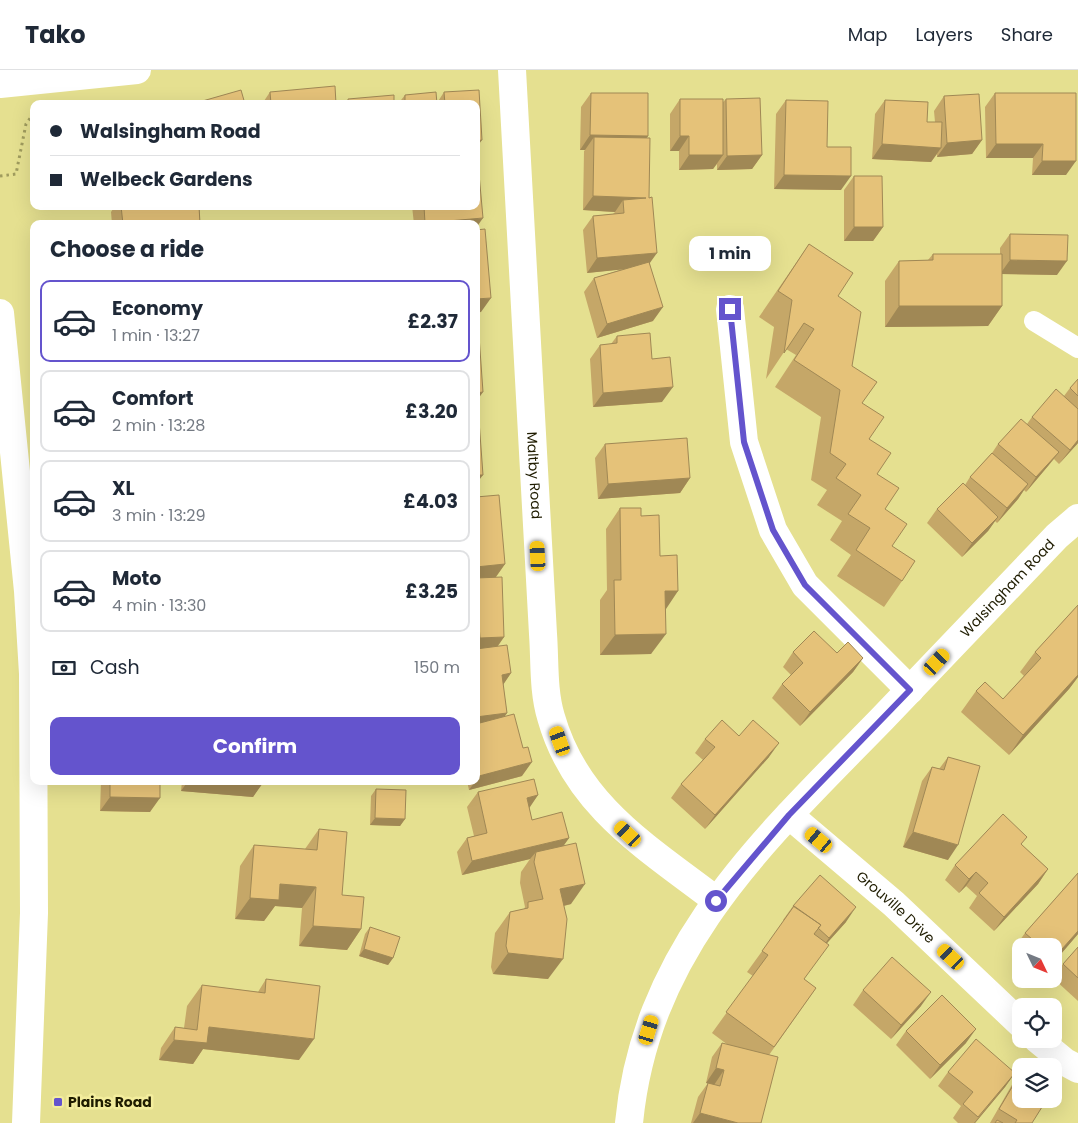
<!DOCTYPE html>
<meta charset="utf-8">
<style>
body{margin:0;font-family:Poppins,sans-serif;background:#f2f2f3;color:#1f2937;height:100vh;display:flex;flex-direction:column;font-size:19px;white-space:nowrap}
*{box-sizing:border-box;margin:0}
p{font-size:16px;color:#747a83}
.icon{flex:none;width:28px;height:28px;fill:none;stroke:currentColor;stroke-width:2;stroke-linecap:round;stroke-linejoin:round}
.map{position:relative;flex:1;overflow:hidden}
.side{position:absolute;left:30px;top:150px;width:450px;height:565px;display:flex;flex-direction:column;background:#fff;border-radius:10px;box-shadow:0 5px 20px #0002}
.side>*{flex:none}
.banner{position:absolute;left:30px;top:30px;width:450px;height:110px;border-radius:10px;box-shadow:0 5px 20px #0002;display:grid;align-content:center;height:110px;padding:0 20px;background:#fff}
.needle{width:32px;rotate:133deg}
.tools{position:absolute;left:1012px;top:868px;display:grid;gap:10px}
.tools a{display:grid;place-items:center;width:50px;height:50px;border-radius:10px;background:#fff;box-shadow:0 5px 20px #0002;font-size:25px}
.end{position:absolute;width:22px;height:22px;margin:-11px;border:6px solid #6454cd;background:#fff;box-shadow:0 0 0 2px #fff}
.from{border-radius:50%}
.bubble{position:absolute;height:35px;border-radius:10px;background:#fff;box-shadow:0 5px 20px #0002;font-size:16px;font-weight:700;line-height:35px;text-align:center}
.car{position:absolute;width:15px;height:30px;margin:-15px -8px;border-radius:6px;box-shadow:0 0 4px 1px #0007;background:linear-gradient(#f5c518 24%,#345 0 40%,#f5c518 0 76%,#345 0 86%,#f5c518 0)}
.banner b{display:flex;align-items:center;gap:18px;height:48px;font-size:19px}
.banner b+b{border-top:1px solid #e0e1e3}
.banner i{width:12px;height:12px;background:#1f2937}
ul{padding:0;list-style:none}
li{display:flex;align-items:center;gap:15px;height:82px;margin:0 10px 8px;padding:0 10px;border:2px solid #e0e1e3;border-radius:10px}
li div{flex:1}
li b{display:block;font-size:19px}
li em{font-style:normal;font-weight:700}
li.on{border-color:#6454cd}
li>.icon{width:45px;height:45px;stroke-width:1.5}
h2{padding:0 20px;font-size:22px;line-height:60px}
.pay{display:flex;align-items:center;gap:12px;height:55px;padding:0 20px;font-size:19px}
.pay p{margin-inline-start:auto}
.action{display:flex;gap:10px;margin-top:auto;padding:10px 20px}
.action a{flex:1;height:58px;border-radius:10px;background:#6454cd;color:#fff;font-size:20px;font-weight:700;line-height:58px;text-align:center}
header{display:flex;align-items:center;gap:30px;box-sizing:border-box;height:70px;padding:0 25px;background:#fff;border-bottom:1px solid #e0e1e3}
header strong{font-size:24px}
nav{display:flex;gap:28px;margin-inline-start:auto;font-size:18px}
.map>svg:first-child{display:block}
</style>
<header>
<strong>Tako</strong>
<nav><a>Map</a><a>Layers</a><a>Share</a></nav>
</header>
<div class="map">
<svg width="1078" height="1053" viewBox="0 0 1078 1053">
<rect width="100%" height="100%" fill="#e5e090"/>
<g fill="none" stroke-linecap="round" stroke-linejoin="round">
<path stroke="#a09c5e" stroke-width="3" stroke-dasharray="2.5 4" stroke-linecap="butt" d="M0,106L16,104L26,54L34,43"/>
<path stroke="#fff" stroke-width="20" d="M1034,251L1078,278"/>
<g stroke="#fff" stroke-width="28">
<path id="s1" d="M512,0L543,564C545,591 543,621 551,647C576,736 648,778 717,831"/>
<path d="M730,239L744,372L773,460L805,515L910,620"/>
<path id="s2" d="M789,745L894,834L1021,954"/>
<path d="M1037,969L1065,992L1078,999"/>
<path id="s3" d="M629,1053C646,876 765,769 882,649C941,588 999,527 1057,466L1078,448"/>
</g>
<path stroke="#fff" stroke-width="28" d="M0,14L137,0
M0,243L28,521L33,604L34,843L26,1053"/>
</g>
<path fill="#c5a768" d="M270,22L336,34H262Z
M444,22L476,34H398L405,25L437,33Z
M591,23L648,66L646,68L649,128L650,193L653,251L597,268L584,222L594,208L623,199L587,203L583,160L593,146L613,144L615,142L583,140L584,81L585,80H580L581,37Z
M995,23H1076L1066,105H1032L1033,88H986L985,37Z
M944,26L982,70L972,84L937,87V84L931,92L872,89L875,44L885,30L927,52H935L934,41Z
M680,29L723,32L726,29L762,85L752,99L717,100V94L713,99L679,100V81H670V44Z
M786,30L827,77L841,120L774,119L776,44Z
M854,106L883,157L873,171H844V120Z
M115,136H199L200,154H112L111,142Z
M412,136H476V154H414Z
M1010,164L1057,205L1002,204V236L988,256L885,257V211L899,191L928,190L933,184H1000V178Z
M809,174L838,226L852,296L862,333L885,439L892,476L902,511L884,537L837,506L851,485L830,470L842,451L817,435L827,420L811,410L821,347L775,317L796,285L786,279L766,309L774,257L759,247Z
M617,266L652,289L662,332L593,337L590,289L600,275L611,274Z
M1078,309V373L1059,394L1054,389L1048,396L1026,422L1024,420L1018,429L997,453L995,451L988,461L962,487L927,453L937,439L965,415L970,407L992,383L998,374L1027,354L1032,347L1064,326L1070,318Z
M605,374L690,408L680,423L598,429L595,388Z
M476,427L505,494L496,507L504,567L498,576L511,603L503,614L507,643L505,646L522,706L469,720L467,711H476Z
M620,438L641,446L660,486L665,539L651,584L600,585V530L607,520L606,459Z
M1078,535V607L1069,619L1009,685L961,642L976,621L1003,629L1024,606L1020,602L1035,582Z
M793,582L837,583L863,588L853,602L800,656L772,628L782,614L791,605L783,597Z
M739,666L769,687L705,759L671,728L681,714L703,690L695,683L705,669Z
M948,687V790L903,777L922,711L932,697L939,699Z
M101,711H160L150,742L100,741Z
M182,711H263L253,727L181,721Z
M376,719L405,749L400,756L370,755L371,726Z
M478,722L538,725L529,737L532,750L569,768L564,775L571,834L564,836L548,909L493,904L491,897L495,863L510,842L524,839L525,837L520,813L521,802L530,789L462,805L457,782L467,768L474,766L467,737Z
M319,759L342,825L361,859L347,880L299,876L302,838L275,836L264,851L235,849L240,796L254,775L305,779Z
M1022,775L1048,799L1038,814L994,861L969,838L977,826L966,816L959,823L945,810L955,795Z
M1078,803V864L1054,892V876H1021V883L1015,877L1025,863Z
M793,836L846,852L827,873L804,909L816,918L769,985L761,1053H691L698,1027L708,1013H706L712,987L722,973L728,975L712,963L753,906L747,902L784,851L783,850Z
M370,857L393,888L388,895L359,886L365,864Z
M1078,877V931L1054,909V906L1063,894Z
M266,909L299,990L203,979L193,994L159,990L161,978L175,957L184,958L187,936L202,915L258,922Z
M863,920L921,936L891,969L853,935Z
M906,961L966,973L930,1009L896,975Z
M948,1002L1015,1003L1005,1017L975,1053H958L953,1048L961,1036L938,1016Z
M1021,1002L1032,1053H990L1013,1013Z"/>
<path fill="#a08855" d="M590,65L648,66L638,81L594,67L585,80H580Z
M680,66H689L679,81H670Z
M482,70L476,78V71Z
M982,70L972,84L937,87L947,73Z
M882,74L941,78L931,92L872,89Z
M996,74H1043L1033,88H986Z
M689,85H723L713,99L679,100Z
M762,85L752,99L717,100L727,86Z
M1042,91H1076L1066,105H1032Z
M784,105L851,106L841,120L774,119Z
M593,126L646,128L623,130L615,142L583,140Z
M483,148L476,158V154H425Z
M854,157H883L873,171H844Z
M657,183L647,197L587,203L597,188Z
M1010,190L1067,191L1057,205L1000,204Z
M491,228L481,242L476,243V229Z
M899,236H1002L988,256L885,257Z
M663,237L653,251L597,268L607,254Z
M673,317L662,332L593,337L603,323Z
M483,322L476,332V323Z
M1078,370V373L1059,394L1070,380Z
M1059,382L1048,396L1026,422L1036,407Z
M476,405H483L476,414Z
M690,408L680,423L598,429L608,414Z
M1028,414L1018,429L997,453L1007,438Z
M998,447L988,461L962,487L972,473Z
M505,494L495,508L476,510V497Z
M665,521H678L664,542Z
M666,564L651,584L600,585L615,565Z
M504,567L494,581L476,582V573L480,568Z
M863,588L853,602L800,656L810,642Z
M511,603L501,618L502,605Z
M1078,605V607L1069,619L1009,685L1023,665Z
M507,643L497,657L476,660V647Z
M779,673L769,687L705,759L715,745Z
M532,692L522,706L469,720L479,706Z
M188,711H248L263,713L253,727L181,721Z
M538,725L528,740L527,728Z
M110,727L160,728L150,742L100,741Z
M375,748L405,749L400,756L370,755Z
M913,762L958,775L948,790L903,777Z
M569,768L559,782H536L530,789L462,805L472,791Z
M1048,799L1038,814L994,861L1004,847Z
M976,802L966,816L959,823L969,809Z
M280,814L316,817L302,838L275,836L264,851L235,849L250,828Z
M585,814L571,834L545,840L560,819Z
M856,837L846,852L819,882L829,868Z
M313,856L361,859L347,880L299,876Z
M1078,861V864L1054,892V888Z
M364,879L393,888L388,895L359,886Z
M508,883L563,889L548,909L493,904Z
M931,922L921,936L891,969L901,955Z
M209,957L314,969L299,990L203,979L193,994L159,990L174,970Z
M976,959L966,973L930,1009L940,995Z
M716,998L724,1000L714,1015L706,1013Z
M1015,1003L1005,1017L975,1053H974Z
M700,1043L738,1053H693Z"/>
<path fill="#e5c279" stroke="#a08855" d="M335,16L336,34H271L270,22Z
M241,20L245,34H192Z
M479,20L482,70L476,71V34H445L444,22Z
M436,22L437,34H405V25Z
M591,23H648V66L590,65Z
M995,23H1076V91H1042L1043,74H996Z
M979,24L982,70L947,73L944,26Z
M394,25V34H348V29Z
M760,28L762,85L727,86L726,29Z
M680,29H723V85H689V66H680Z
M786,30L828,31L827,77H851V106L784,105Z
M885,30L928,32L927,52H942L941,78L882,74Z
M594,67L650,68L649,128L652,127L657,183L597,188L593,146L624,143L623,130L646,128L593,126Z
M479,104L483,148L425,153L424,136H476V105Z
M854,106H882L883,157H854Z
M121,136H199L200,154H123Z
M485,159L491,228L476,229V160Z
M1010,164L1068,165L1067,191L1010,190Z
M809,174L853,203L838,226L861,242L852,296L877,312L862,333L884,347L869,369L891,383L877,404L899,418L885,439L907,454L892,476L915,491L902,511L856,480L870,458L848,444L861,425L836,408L846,394L830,383L840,320L794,290L814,259L804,253L784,283L792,230L778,221Z
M933,184H1002V236H899V191L933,190Z
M649,192L663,237L607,254L594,208Z
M476,238H477L483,322L476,323Z
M650,263L652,289L670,287L673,317L603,323L600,275L617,273V266Z
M1078,309V326L1070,318Z
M1056,319L1078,339V370L1070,380L1032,347Z
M476,337H478L483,405H476Z
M1021,349L1059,382L1036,407L998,374Z
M687,368L690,408L608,414L605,374Z
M992,383L1028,414L1007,438L970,407Z
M963,413L998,447L972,473L937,439Z
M499,425L505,494L476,497V427Z
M620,438H641V446L659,445L660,486L677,485L678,521H665L666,564L615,565L614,510H621Z
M502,507L504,567L480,568L479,555H476V508Z
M1078,535V605L1023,665L976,621L985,612L1003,629L1041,588L1035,582Z
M814,561L837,583L848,572L863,588L810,642L782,614L803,593L793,582Z
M507,575L511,603L502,605L507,643L476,647V579Z
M514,644L523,678L528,677L532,692L479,706L476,694V654Z
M722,650L739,666L753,650L779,673L715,745L681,714L715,677L705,669Z
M948,687L980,696L958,775L913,762L932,697L944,700Z
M534,709L538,725L527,728L532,750L562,742L569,768L472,791L467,768L487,763L478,722Z
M110,711H160V728L110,727Z
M248,711H263V713Z
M376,719L406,720L405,749L375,748Z
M1003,744L1027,767L1021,774L1048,799L1004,847L979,823L988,813L976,802L969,809L955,795Z
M319,759L347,762L342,825L364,827L361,859L313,856L316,817L280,814L279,830L250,828L254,775L317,780Z
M576,773L585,814L560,819L567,849L563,889L508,883L506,876L510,842L528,838V832L543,829L534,792L536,782Z
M1078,803V861L1054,888V876H1040L1025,863Z
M820,805L856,837L829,868L818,858L821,855L793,836Z
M794,836L821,855L814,864L829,875L804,909L816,918L774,977L726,942L768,885L762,881Z
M370,857L400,867L393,888L364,879Z
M1078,877V908L1063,894Z
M892,887L931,922L901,955L863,920Z
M266,909L320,916L314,969L209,957L207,973L174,970L175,957L197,960L202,915L265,923Z
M942,925L976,959L940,995L906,961Z
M976,969L1015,1003L978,1047L963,1034L973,1022L948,1002Z
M722,973L778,987L761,1053H738L700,1043L708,1013L720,1016L724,1000L716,998Z
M1021,1002V1029H1047L1032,1053H1015L1017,1050L999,1039Z
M997,1050L1003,1053H995Z"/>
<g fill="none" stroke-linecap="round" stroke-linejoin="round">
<path stroke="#6454cd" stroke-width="6" d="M716,831L789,745L910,620L805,515L773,460L744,372L730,239"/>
</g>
<rect fill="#6454cd" stroke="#f3ed9d" stroke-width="2" x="53" y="1027" width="10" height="10" rx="2.5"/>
<g text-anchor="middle" stroke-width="5" stroke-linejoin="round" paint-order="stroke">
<g font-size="14" fill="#1f1c00" stroke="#f3ed9d">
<text dy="5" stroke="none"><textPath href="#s1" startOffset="406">Maltby Road</textPath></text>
<text dy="5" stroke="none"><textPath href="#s3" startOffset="669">Walsingham Road</textPath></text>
<text dy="5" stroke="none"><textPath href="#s2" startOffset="141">Grouville Drive</textPath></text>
</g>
<g font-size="14" font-weight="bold" fill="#1f1c00" stroke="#f3ed9d" text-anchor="start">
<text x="68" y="1037">Plains Road</text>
</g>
</g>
</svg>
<div class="tools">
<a><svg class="needle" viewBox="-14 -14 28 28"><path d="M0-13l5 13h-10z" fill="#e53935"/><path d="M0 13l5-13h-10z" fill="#747a83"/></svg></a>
<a><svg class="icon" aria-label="locate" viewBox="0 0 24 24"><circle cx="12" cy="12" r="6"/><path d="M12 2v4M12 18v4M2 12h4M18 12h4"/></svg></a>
<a><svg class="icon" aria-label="layers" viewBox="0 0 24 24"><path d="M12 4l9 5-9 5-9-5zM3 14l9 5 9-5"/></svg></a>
</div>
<i class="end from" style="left:716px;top:831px"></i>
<i class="end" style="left:730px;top:239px"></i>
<div class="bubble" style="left:689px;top:166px;width:82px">1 min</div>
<i class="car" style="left:538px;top:486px;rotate:357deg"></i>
<i class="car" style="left:937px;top:592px;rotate:43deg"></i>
<i class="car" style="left:560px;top:671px;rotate:340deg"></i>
<i class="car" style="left:628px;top:764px;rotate:313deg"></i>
<i class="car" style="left:819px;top:770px;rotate:310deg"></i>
<i class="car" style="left:951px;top:887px;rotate:313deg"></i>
<i class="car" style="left:649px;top:960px;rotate:17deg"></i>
<div class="banner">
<b><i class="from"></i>Walsingham Road</b>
<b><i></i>Welbeck Gardens</b>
</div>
<section class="side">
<h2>Choose a ride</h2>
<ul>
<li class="on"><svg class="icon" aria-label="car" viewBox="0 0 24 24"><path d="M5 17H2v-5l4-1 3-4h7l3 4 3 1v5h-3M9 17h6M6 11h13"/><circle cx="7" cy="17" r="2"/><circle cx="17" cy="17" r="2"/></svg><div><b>Economy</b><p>1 min · 13:27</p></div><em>£2.37</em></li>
<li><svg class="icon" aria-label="car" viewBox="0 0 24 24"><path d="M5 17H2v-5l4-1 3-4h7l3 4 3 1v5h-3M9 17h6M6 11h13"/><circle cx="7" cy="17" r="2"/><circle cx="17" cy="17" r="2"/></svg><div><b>Comfort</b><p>2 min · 13:28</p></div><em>£3.20</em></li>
<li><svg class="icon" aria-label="car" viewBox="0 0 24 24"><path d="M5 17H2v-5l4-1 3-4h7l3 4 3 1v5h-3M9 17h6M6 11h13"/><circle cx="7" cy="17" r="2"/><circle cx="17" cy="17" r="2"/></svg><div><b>XL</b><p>3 min · 13:29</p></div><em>£4.03</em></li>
<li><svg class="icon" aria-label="car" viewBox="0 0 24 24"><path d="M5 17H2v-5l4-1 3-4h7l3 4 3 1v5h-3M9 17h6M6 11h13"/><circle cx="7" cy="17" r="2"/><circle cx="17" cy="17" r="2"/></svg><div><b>Moto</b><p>4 min · 13:30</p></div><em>£3.25</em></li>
</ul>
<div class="pay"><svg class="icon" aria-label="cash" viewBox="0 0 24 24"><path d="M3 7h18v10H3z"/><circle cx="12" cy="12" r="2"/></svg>Cash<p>150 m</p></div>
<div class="action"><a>Confirm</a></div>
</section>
</div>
